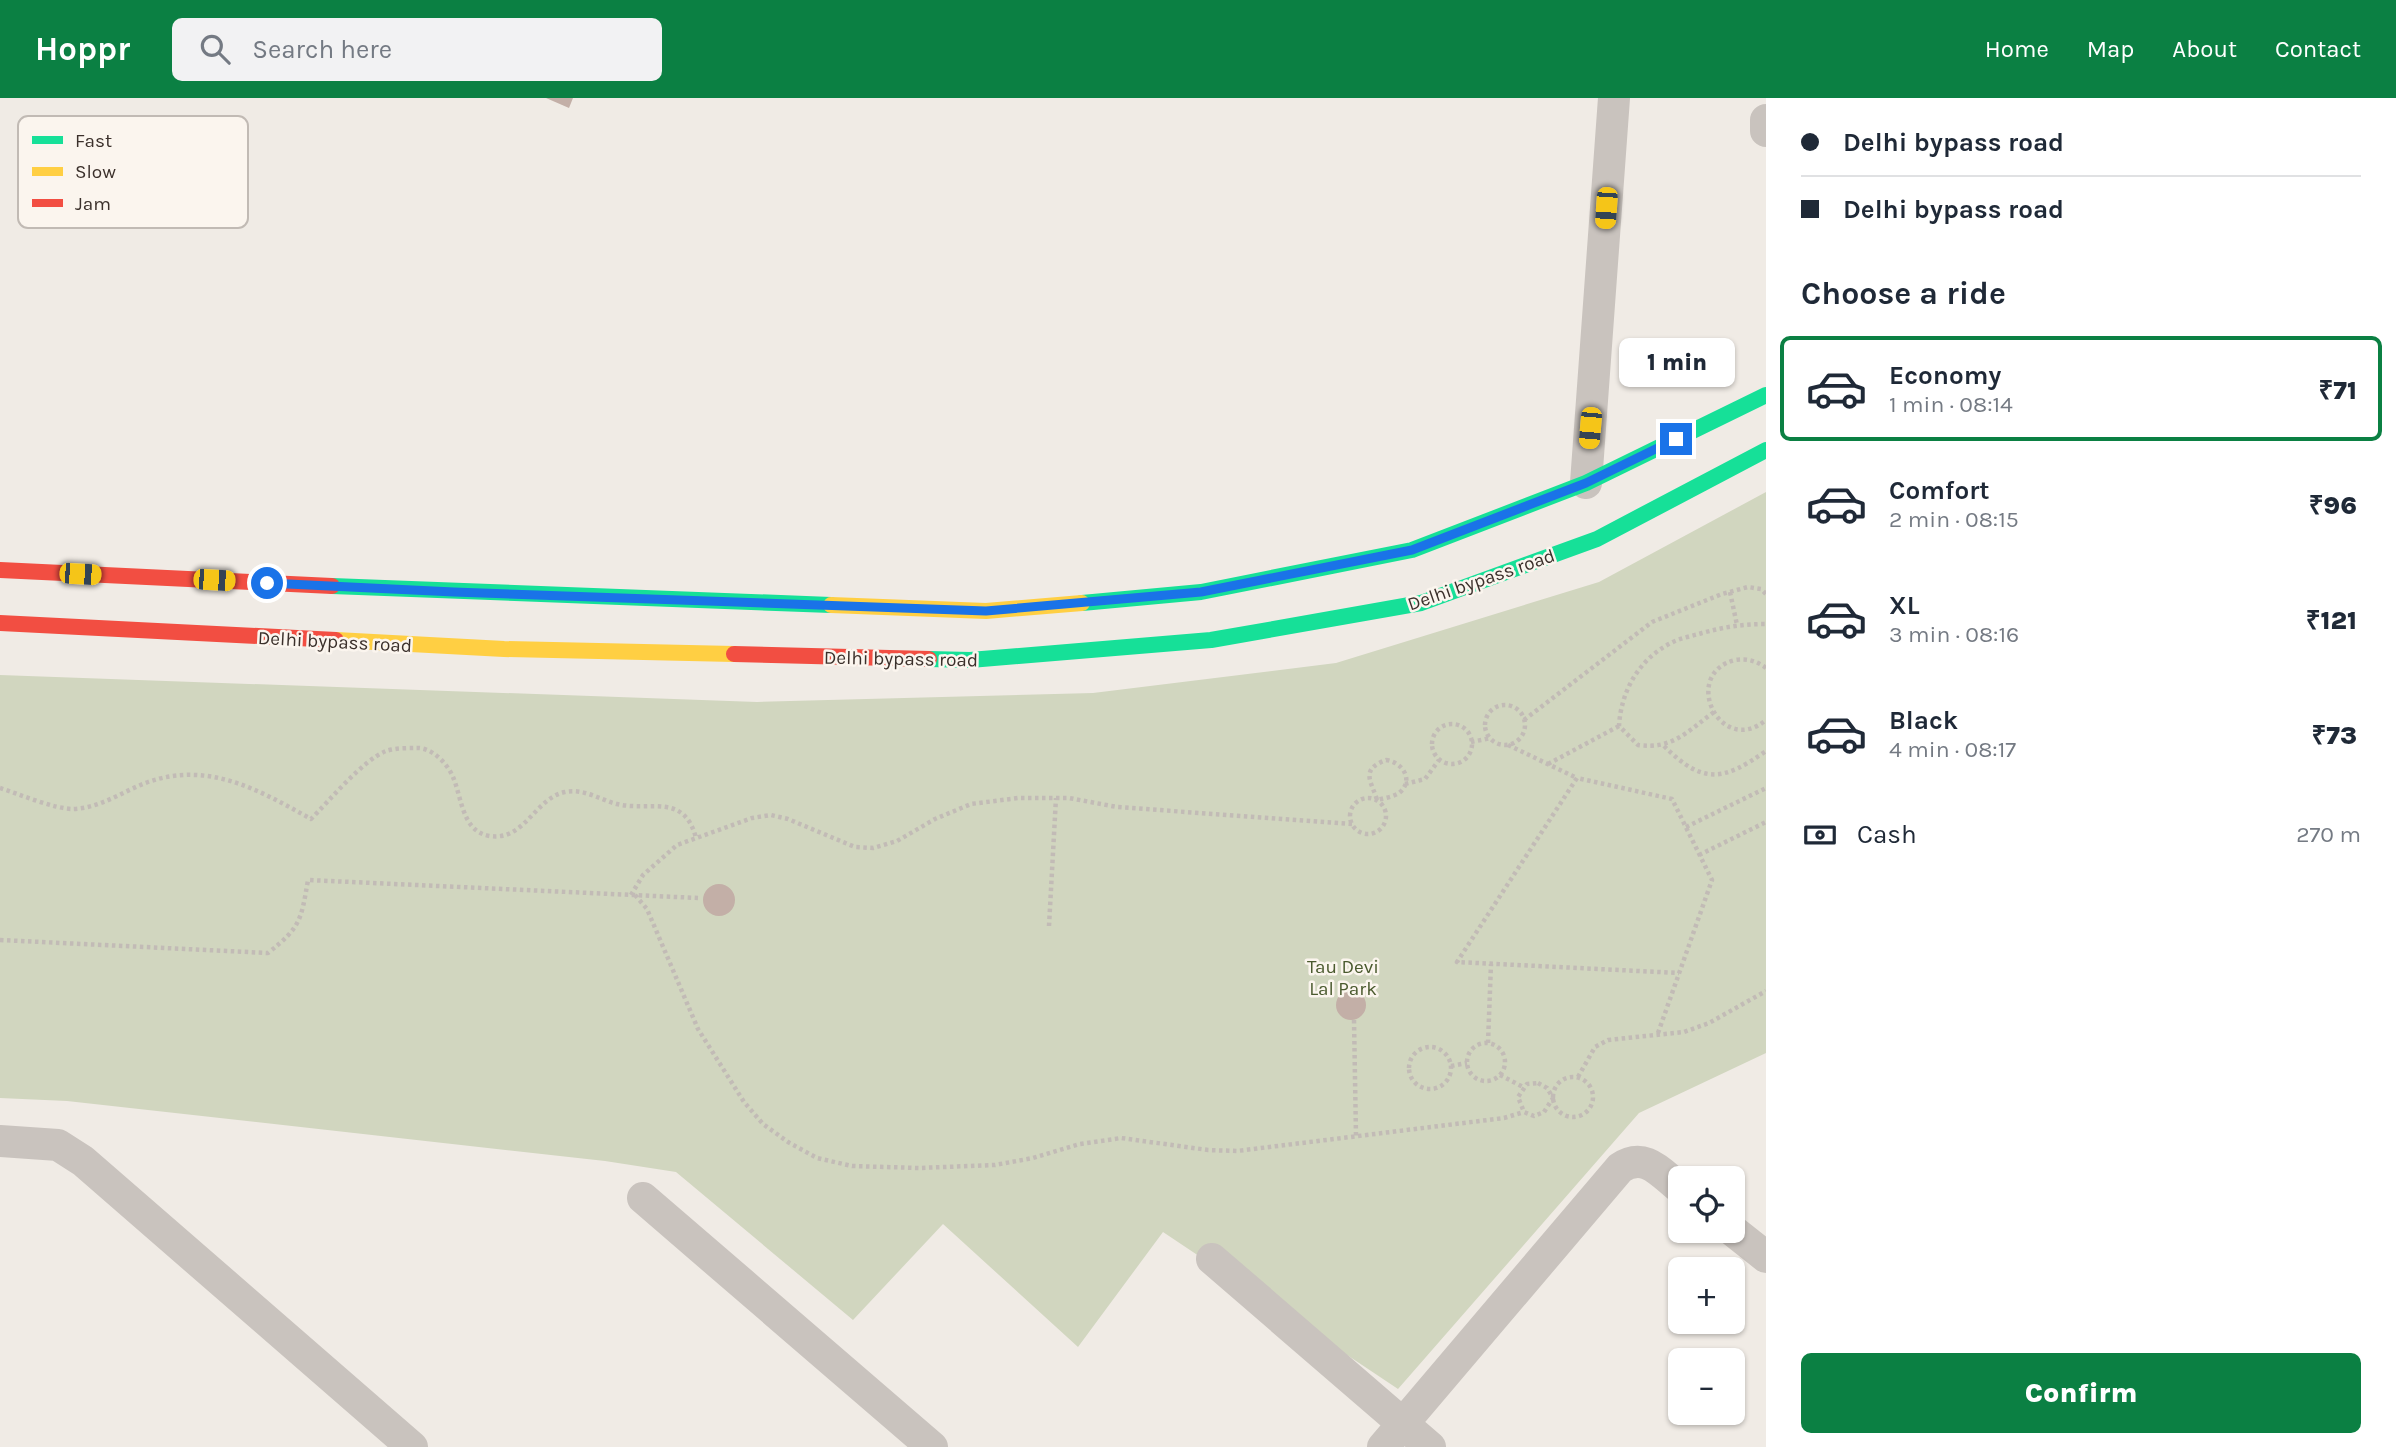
<!DOCTYPE html>
<meta charset="utf-8">
<style>
body{margin:0;font-family:Karla,sans-serif;background:#f2f2f3;color:#1f2937;height:100vh;display:flex;flex-direction:column;font-size:26px;white-space:nowrap}
*{box-sizing:border-box;margin:0}
p{font-size:23px;color:#747a83}
.icon{flex:none;width:38px;height:38px;fill:none;stroke:currentColor;stroke-width:2;stroke-linecap:round;stroke-linejoin:round}
.map{position:relative;flex:1;overflow:hidden}
.panel{display:flex;flex-direction:column;background:#fff;width:630px}
.panel>*{flex:none}
.banner{display:grid;align-content:center;height:154px;padding:0 35px;background:#fff}
.buttons{position:absolute;left:1668px;top:1068px;display:grid;gap:14px}
.buttons a{display:grid;place-items:center;width:77px;height:77px;border-radius:10px;background:#fff;box-shadow:0 2px 5px #0004;font-size:35px}
.end{position:absolute;width:32px;height:32px;margin:-16px;border:9px solid #1a73e8;background:#fff;box-shadow:0 0 0 4px #fff}
.from{border-radius:50%}
.bubble{position:absolute;height:49px;border-radius:10px;background:#fff;box-shadow:0 2px 5px #0004;font-size:23px;font-weight:800;line-height:49px;text-align:center}
.car{position:absolute;width:21px;height:42px;margin:-21px -10px;border-radius:9px;box-shadow:0 0 5px 2px #0007;background:linear-gradient(#f5c518 24%,#345 0 40%,#f5c518 0 76%,#345 0 86%,#f5c518 0)}
.banner b{display:flex;align-items:center;gap:24px;height:66px;font-size:26px}
.banner b+b{border-top:2px solid #e0e1e3}
.banner i{width:18px;height:18px;background:#1f2937}
ul{padding:0;list-style:none}
li{display:flex;align-items:center;gap:21px;height:105px;margin:0 14px 10px;padding:0 21px;border:4px solid transparent;border-radius:10px}
li div{flex:1}
li b{display:block;font-size:26px}
li em{font-style:normal;font-weight:800}
li.selected{border-color:#0b8043}
li>.icon{width:63px;height:63px;stroke-width:1.5}
h2{padding:0 35px;font-size:32px;line-height:84px}
.pay{display:flex;align-items:center;gap:18px;height:77px;padding:0 35px;font-size:26px}
.pay p{margin-inline-start:auto}
.action{display:flex;gap:14px;margin-top:auto;padding:14px 35px}
.action a{flex:1;height:80px;border-radius:10px;background:#0b8043;color:#fff;font-size:28px;font-weight:800;line-height:80px;text-align:center}
header{display:flex;align-items:center;gap:42px;box-sizing:border-box;height:98px;padding:0 35px;background:#0b8043;color:#fff}
header strong{font-size:33px}
nav{display:flex;gap:38px;margin-inline-start:auto;font-size:24px}
.search{width:490px;height:63px;background:#f2f2f3;display:flex;align-items:center;gap:18px;box-sizing:border-box;padding:0 24px;border-radius:10px;color:#747a83;font-size:26px}
main{display:flex;flex:1;min-height:0}
.map>svg:first-child{display:block}
</style>
<header>
<strong>Hoppr</strong>
<div class="search"><svg class="icon" aria-label="search" viewBox="0 0 24 24"><circle cx="10" cy="10" r="6"/><path d="M15 15l6 6"/></svg>Search here</div>
<nav><a>Home</a><a>Map</a><a>About</a><a>Contact</a></nav>
</header>
<main>
<div class="map">
<svg width="1766" height="1349" viewBox="0 0 1766 1349">
<rect width="100%" height="100%" fill="#f0ebe5"/>
<path fill="#d1d6bf" d="M1766,394V955L1639,1015L1398,1291L1163,1134L1078,1249L943,1126L853,1222L676,1074L605,1063L67,1003L0,1000V577L757,604L1093,595L1336,565L1599,484Z"/>
<path fill="#c3afa7" d="M546,0H573L569,10Z
M703 802a16 16 0 1 1 32 0a16 16 0 1 1-32 0Z
M1336 907a15 15 0 1 1 30 0a15 15 0 1 1-30 0Z"/>
<g fill="none" stroke-linecap="round" stroke-linejoin="round">
<path stroke="#c2bbb6" stroke-width="4.5" stroke-dasharray="3.5 3.5" stroke-linecap="butt" d="M1730,494L1737,527
M1766,570C1757,563 1747,560 1735,562C1680,576 1720,660 1766,622
M1485 627a20 20 0 1 1 40 0a20 20 0 1 1-40 0Z
M1714,614C1688,633 1672,652 1638,647L1619,628C1621,593 1639,561 1671,545C1680,540 1692,538 1702,535C1724,529 1743,526 1766,526
M1524,622L1652,524L1722,496L1748,489L1761,491L1766,496
M1432 646a20 20 0 1 1 40 0a20 20 0 1 1-40 0Z
M1471,644L1491,640
M1508,647L1577,680
M1664,648C1703,687 1723,683 1766,653
M1386,662C1402,664 1415,682 1399,695C1393,699 1384,700 1377,702C1372,684 1359,672 1386,662Z
M1548,666L1619,628
M1405,686L1425,681L1439,662
M0,690C19,696 54,711 73,711C101,710 123,693 148,684C209,663 259,692 311,721C329,703 363,662 386,653C395,650 408,650 418,650C432,650 447,665 453,679C462,700 462,734 490,738C525,743 535,700 565,694C584,690 600,702 617,706C649,714 684,694 696,740
M1350 718a18 18 0 1 1 36 0a18 18 0 1 1-36 0Z
M1686,729L1766,690
M1699,757L1766,724
M631,797L643,777L677,747L752,720L771,717L788,721L855,749L873,750L897,743L935,721L971,706L1018,700H1069L1117,709L1352,726
M635,797L647,811L698,931L744,1004L763,1026L788,1044L817,1060L852,1068L919,1070L995,1067L1033,1060L1080,1046L1121,1040L1208,1052L1237,1053L1504,1020L1524,1014
M1049,828L1056,700
M0,842L268,855C301,829 301,822 308,782L698,800
M1354,922L1356,1038
M1658,935L1712,782L1672,701L1577,680L1457,864L1679,875
M1488,945L1491,866
M1467 964a19 19 0 1 1 38 0a19 19 0 1 1-38 0Z
M1409 970a21 21 0 1 1 42 0a21 21 0 1 1-42 0Z
M1451,968L1467,965
M1500,977L1523,989
M1553 999a20 20 0 1 1 40 0a20 20 0 1 1-40 0Z
M1578,979L1595,949L1608,942L1684,934L1709,925L1766,893
M1538,985L1547,990L1553,1000L1544,1014L1534,1018L1524,1014L1518,999L1527,986Z"/>
<path stroke="#c9c3be" stroke-width="32" d="M1766,22V33
M1586,385L1614,0
M0,1043L58,1047L83,1063L412,1349
M643,1100L932,1349
M1732,1132L1766,1159
M1212,1161L1430,1349
M1383,1349L1620,1070C1645,1053 1661,1075 1680,1090"/>
<path stroke="#16e098" stroke-width="16" d="M332,488L831,507
M1082,505L1201,494L1412,452L1586,385L1766,297
M929,561L970,562L1211,542L1421,505L1597,441L1766,352"/>
<path stroke="#ffcf43" stroke-width="16" d="M831,507L986,513L1082,505
M336,542L504,551L734,556"/>
<path stroke="#f24e42" stroke-width="16" d="M0,472L332,488
M0,525L336,542
M734,556L929,561"/>
</g>
<g fill="none" stroke-linecap="round" stroke-linejoin="round">
<path stroke="#1a73e8" stroke-width="9" d="M267,485L454,494L986,513L1201,494L1412,452L1586,385L1676,341"/>
</g>
<g text-anchor="middle" stroke-width="5" stroke-linejoin="round" paint-order="stroke">
<g font-size="19" fill="#3b302b" stroke="#fbf5ee">
<text transform="translate(1481 481) rotate(-19)" y="7">Delhi bypass road</text>
<text transform="translate(335 543) rotate(3)" y="7">Delhi bypass road</text>
<text transform="translate(901 560) rotate(1)" y="7">Delhi bypass road</text>
</g>
<g font-size="19" fill="#4a5a2e" stroke="#fbf5ee">
<text x="1343" y="875">Tau Devi<tspan x="1343" dy="22">Lal Park</tspan></text>
</g>
</g>
<rect x="18" y="18" width="230" height="112" rx="10" fill="#fbf5ee" stroke="#c1bab4" stroke-width="2"/>
<rect x="32" y="38" width="31" height="8" fill="#16e098"/>
<rect x="32" y="69" width="31" height="9" fill="#ffcf43"/>
<rect x="32" y="101" width="31" height="8" fill="#f24e42"/>
<g font-size="19" fill="#3b302b">
<text x="75" y="49">Fast</text>
<text x="75" y="80">Slow</text>
<text x="75" y="112">Jam</text>
</g>
</svg>
<div class="buttons">
<a><svg class="icon" aria-label="locate" viewBox="0 0 24 24"><circle cx="12" cy="12" r="6"/><path d="M12 2v4M12 18v4M2 12h4M18 12h4"/></svg></a>
<a>+</a>
<a>−</a>
</div>
<i class="end from" style="left:267px;top:485px"></i>
<i class="end" style="left:1676px;top:341px"></i>
<div class="bubble" style="left:1619px;top:240px;width:116px">1 min</div>
<i class="car" style="left:1606px;top:110px;rotate:184deg"></i>
<i class="car" style="left:1590px;top:330px;rotate:185deg"></i>
<i class="car" style="left:80px;top:476px;rotate:93deg"></i>
<i class="car" style="left:214px;top:482px;rotate:93deg"></i>
</div>
<section class="panel">
<div class="banner">
<b><i class="from"></i>Delhi bypass road</b>
<b><i></i>Delhi bypass road</b>
</div>
<h2>Choose a ride</h2>
<ul>
<li class="selected"><svg class="icon" aria-label="car" viewBox="0 0 24 24"><path d="M5 17H2v-5l4-1 3-4h7l3 4 3 1v5h-3M9 17h6M6 11h13"/><circle cx="7" cy="17" r="2"/><circle cx="17" cy="17" r="2"/></svg><div><b>Economy</b><p>1 min · 08:14</p></div><em>₹71</em></li>
<li><svg class="icon" aria-label="car" viewBox="0 0 24 24"><path d="M5 17H2v-5l4-1 3-4h7l3 4 3 1v5h-3M9 17h6M6 11h13"/><circle cx="7" cy="17" r="2"/><circle cx="17" cy="17" r="2"/></svg><div><b>Comfort</b><p>2 min · 08:15</p></div><em>₹96</em></li>
<li><svg class="icon" aria-label="car" viewBox="0 0 24 24"><path d="M5 17H2v-5l4-1 3-4h7l3 4 3 1v5h-3M9 17h6M6 11h13"/><circle cx="7" cy="17" r="2"/><circle cx="17" cy="17" r="2"/></svg><div><b>XL</b><p>3 min · 08:16</p></div><em>₹121</em></li>
<li><svg class="icon" aria-label="car" viewBox="0 0 24 24"><path d="M5 17H2v-5l4-1 3-4h7l3 4 3 1v5h-3M9 17h6M6 11h13"/><circle cx="7" cy="17" r="2"/><circle cx="17" cy="17" r="2"/></svg><div><b>Black</b><p>4 min · 08:17</p></div><em>₹73</em></li>
</ul>
<div class="pay"><svg class="icon" aria-label="cash" viewBox="0 0 24 24"><path d="M3 7h18v10H3z"/><circle cx="12" cy="12" r="2"/></svg>Cash<p>270 m</p></div>
<div class="action"><a>Confirm</a></div>
</section>
</main>
